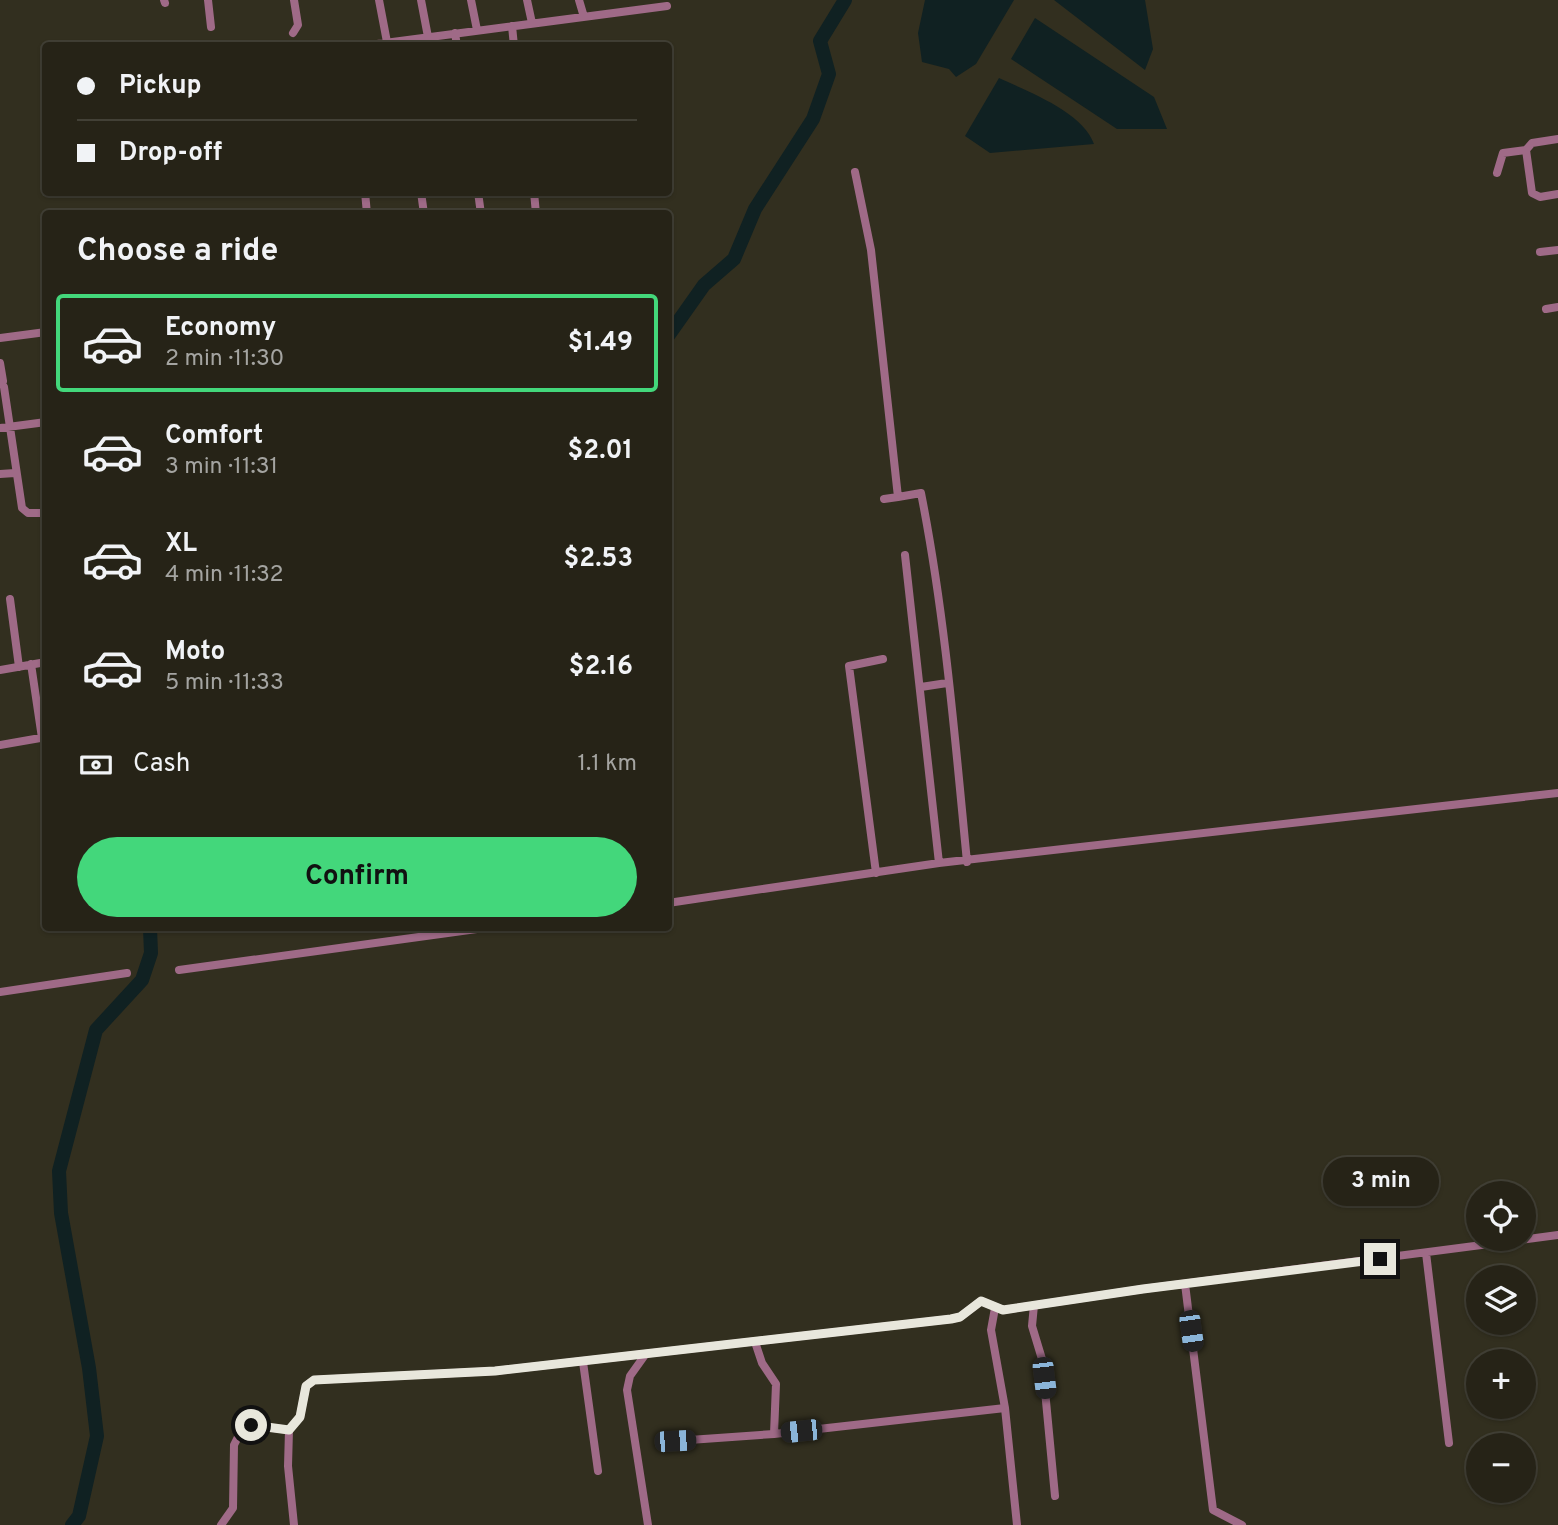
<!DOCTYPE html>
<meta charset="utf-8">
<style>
body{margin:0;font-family:Overpass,sans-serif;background:#2e2b20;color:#f1f3f6;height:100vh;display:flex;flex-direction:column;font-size:26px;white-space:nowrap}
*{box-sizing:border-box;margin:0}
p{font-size:23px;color:#a4a4a1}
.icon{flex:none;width:38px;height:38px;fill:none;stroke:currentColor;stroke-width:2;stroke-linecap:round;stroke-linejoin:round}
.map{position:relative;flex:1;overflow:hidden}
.panel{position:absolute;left:42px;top:210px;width:630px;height:721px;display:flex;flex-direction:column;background:#262317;border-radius:7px;box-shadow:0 2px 5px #0004,0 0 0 2px #424036}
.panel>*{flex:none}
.hud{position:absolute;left:42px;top:42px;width:630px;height:154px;border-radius:7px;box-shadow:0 2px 5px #0004,0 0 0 2px #424036;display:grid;align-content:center;height:154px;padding:0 35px;background:#262317}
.buttons{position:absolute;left:1466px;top:1181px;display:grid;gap:14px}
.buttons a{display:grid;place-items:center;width:70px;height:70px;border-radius:50%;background:#262317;box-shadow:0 2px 5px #0004,0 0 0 2px #424036;font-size:35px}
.end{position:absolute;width:32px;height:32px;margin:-16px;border:9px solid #e8e7dc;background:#111;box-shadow:0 0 0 4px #111}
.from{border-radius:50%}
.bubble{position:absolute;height:49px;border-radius:24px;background:#262317;box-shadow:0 2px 5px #0004,0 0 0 2px #424036;font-size:23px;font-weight:700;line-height:49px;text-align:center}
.car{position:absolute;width:21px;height:42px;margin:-21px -10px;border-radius:9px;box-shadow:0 0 5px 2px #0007;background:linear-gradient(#222 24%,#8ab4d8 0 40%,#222 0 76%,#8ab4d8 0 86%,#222 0)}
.hud b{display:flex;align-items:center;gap:24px;height:66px;font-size:26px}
.hud b+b{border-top:2px solid #424036}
.hud i{width:18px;height:18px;background:#f1f3f6}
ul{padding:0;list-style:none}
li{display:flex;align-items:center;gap:21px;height:98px;margin:0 14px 10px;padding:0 21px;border:4px solid transparent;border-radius:7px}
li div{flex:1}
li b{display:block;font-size:26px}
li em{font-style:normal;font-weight:700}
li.current{border-color:#43d77b}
li>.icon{width:63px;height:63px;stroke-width:1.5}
h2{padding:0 35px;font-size:32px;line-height:84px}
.pay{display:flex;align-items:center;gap:18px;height:77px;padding:0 35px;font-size:26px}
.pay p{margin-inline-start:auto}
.button{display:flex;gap:14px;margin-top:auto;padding:14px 35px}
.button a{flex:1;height:80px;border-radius:42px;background:#43d77b;color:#111;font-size:28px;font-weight:700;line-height:80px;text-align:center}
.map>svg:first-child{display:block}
</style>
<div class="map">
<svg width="1558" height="1525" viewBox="0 0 1558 1525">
<rect width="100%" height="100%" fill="#322f1f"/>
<path fill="#102122" d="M925,0H1014L976,64L956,77L949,69L922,62L918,33Z
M1054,0H1145L1153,49L1145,70Z
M1035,18L1154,97L1167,129H1117L1011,59Z
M999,78C1029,92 1083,112 1094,144L990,153L965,136Z"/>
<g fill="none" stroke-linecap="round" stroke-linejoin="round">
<path stroke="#102122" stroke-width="14" d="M668,336L704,285L734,259L755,209L813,119L829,74L820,41L845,0
M72,1525L79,1516L97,1436L89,1368L61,1213L59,1171L96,1030L142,980L151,953L150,928"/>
<path stroke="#9f6a87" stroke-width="8" d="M164,0L165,3
M208,0L211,27
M379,0L387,42
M421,0L428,37
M471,0L477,30
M527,0L532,23
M579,0L584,17
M512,26L514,46
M293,33L298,25L294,0
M455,33L457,46
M362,46L667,6
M1526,150L1532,193L1540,197L1558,194
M1526,150L1532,143L1558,139
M855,172L871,250L898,497L921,493C945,614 955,739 967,862
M1497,173L1503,153L1526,150
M365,192L367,214
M421,192L424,214
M478,192L481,214
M534,192L536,214
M1540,252L1558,250
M1546,309L1558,307
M0,338L46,332
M0,363L3,381
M0,381L4,387L22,508L28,513H46
M0,428L46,422
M0,474L15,473
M884,499L898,497
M905,555L939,863
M10,599L19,667
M31,664L42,738
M0,670L46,662
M921,687L947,683
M0,745L46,737
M876,873L849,666L883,659
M668,903L939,863L1558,793
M179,970L484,928
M0,992L127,973
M1426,1253L1449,1443
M1185,1284L1213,1510L1242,1525
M1034,1305L1032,1326L1042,1359L1055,1496
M995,1308L991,1330L1005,1408L1017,1525
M645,1355L630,1376L627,1390L648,1525
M583,1362L598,1471
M774,1434L1005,1408
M675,1441L774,1434L776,1384L762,1363L755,1342
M221,1525L233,1508L234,1445L242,1429L251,1425L289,1430
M294,1525L288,1466L289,1430L300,1417L306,1386L314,1380L495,1371L951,1319L960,1317L981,1301L1003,1310L1143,1289L1558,1235"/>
</g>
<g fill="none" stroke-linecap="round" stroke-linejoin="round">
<path stroke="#e8e7dc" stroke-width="9" d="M251,1425L289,1430L300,1417L306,1386L314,1380L495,1371L951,1319L960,1317L981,1301L1003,1310L1143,1289L1380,1259"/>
</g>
</svg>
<div class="buttons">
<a><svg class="icon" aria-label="locate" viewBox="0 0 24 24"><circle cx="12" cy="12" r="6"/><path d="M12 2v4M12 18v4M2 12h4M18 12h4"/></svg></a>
<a><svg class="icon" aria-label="layers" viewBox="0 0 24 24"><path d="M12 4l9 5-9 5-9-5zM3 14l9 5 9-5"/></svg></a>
<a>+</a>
<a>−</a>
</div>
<i class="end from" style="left:251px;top:1425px"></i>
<i class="end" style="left:1380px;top:1259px"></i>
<div class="bubble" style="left:1323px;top:1157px;width:116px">3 min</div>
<i class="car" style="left:1191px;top:1331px;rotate:172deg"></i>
<i class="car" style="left:1044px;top:1378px;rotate:173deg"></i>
<i class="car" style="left:801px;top:1431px;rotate:264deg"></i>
<i class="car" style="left:675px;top:1441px;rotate:87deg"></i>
<div class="hud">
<b><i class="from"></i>Pickup</b>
<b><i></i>Drop-off</b>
</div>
<section class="panel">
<h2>Choose a ride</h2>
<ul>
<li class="current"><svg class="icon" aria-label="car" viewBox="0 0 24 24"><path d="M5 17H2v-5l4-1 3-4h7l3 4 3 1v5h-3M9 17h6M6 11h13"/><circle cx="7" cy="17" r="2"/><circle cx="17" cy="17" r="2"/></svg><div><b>Economy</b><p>2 min · 11:30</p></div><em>$1.49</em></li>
<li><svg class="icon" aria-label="car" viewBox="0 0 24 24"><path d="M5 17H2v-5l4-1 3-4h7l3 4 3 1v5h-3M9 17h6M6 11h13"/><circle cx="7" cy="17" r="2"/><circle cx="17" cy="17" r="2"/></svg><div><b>Comfort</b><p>3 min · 11:31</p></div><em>$2.01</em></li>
<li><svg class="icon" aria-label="car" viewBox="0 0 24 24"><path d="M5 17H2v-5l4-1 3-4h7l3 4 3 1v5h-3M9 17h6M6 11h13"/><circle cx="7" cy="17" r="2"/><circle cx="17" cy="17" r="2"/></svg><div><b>XL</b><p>4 min · 11:32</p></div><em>$2.53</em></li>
<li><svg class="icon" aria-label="car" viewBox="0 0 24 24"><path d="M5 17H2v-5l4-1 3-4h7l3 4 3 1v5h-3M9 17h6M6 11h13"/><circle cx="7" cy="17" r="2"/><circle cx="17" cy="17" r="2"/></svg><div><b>Moto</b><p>5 min · 11:33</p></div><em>$2.16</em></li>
</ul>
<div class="pay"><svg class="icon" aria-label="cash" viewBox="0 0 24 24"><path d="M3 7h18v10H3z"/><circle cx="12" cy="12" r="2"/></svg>Cash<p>1.1 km</p></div>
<div class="button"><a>Confirm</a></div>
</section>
</div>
